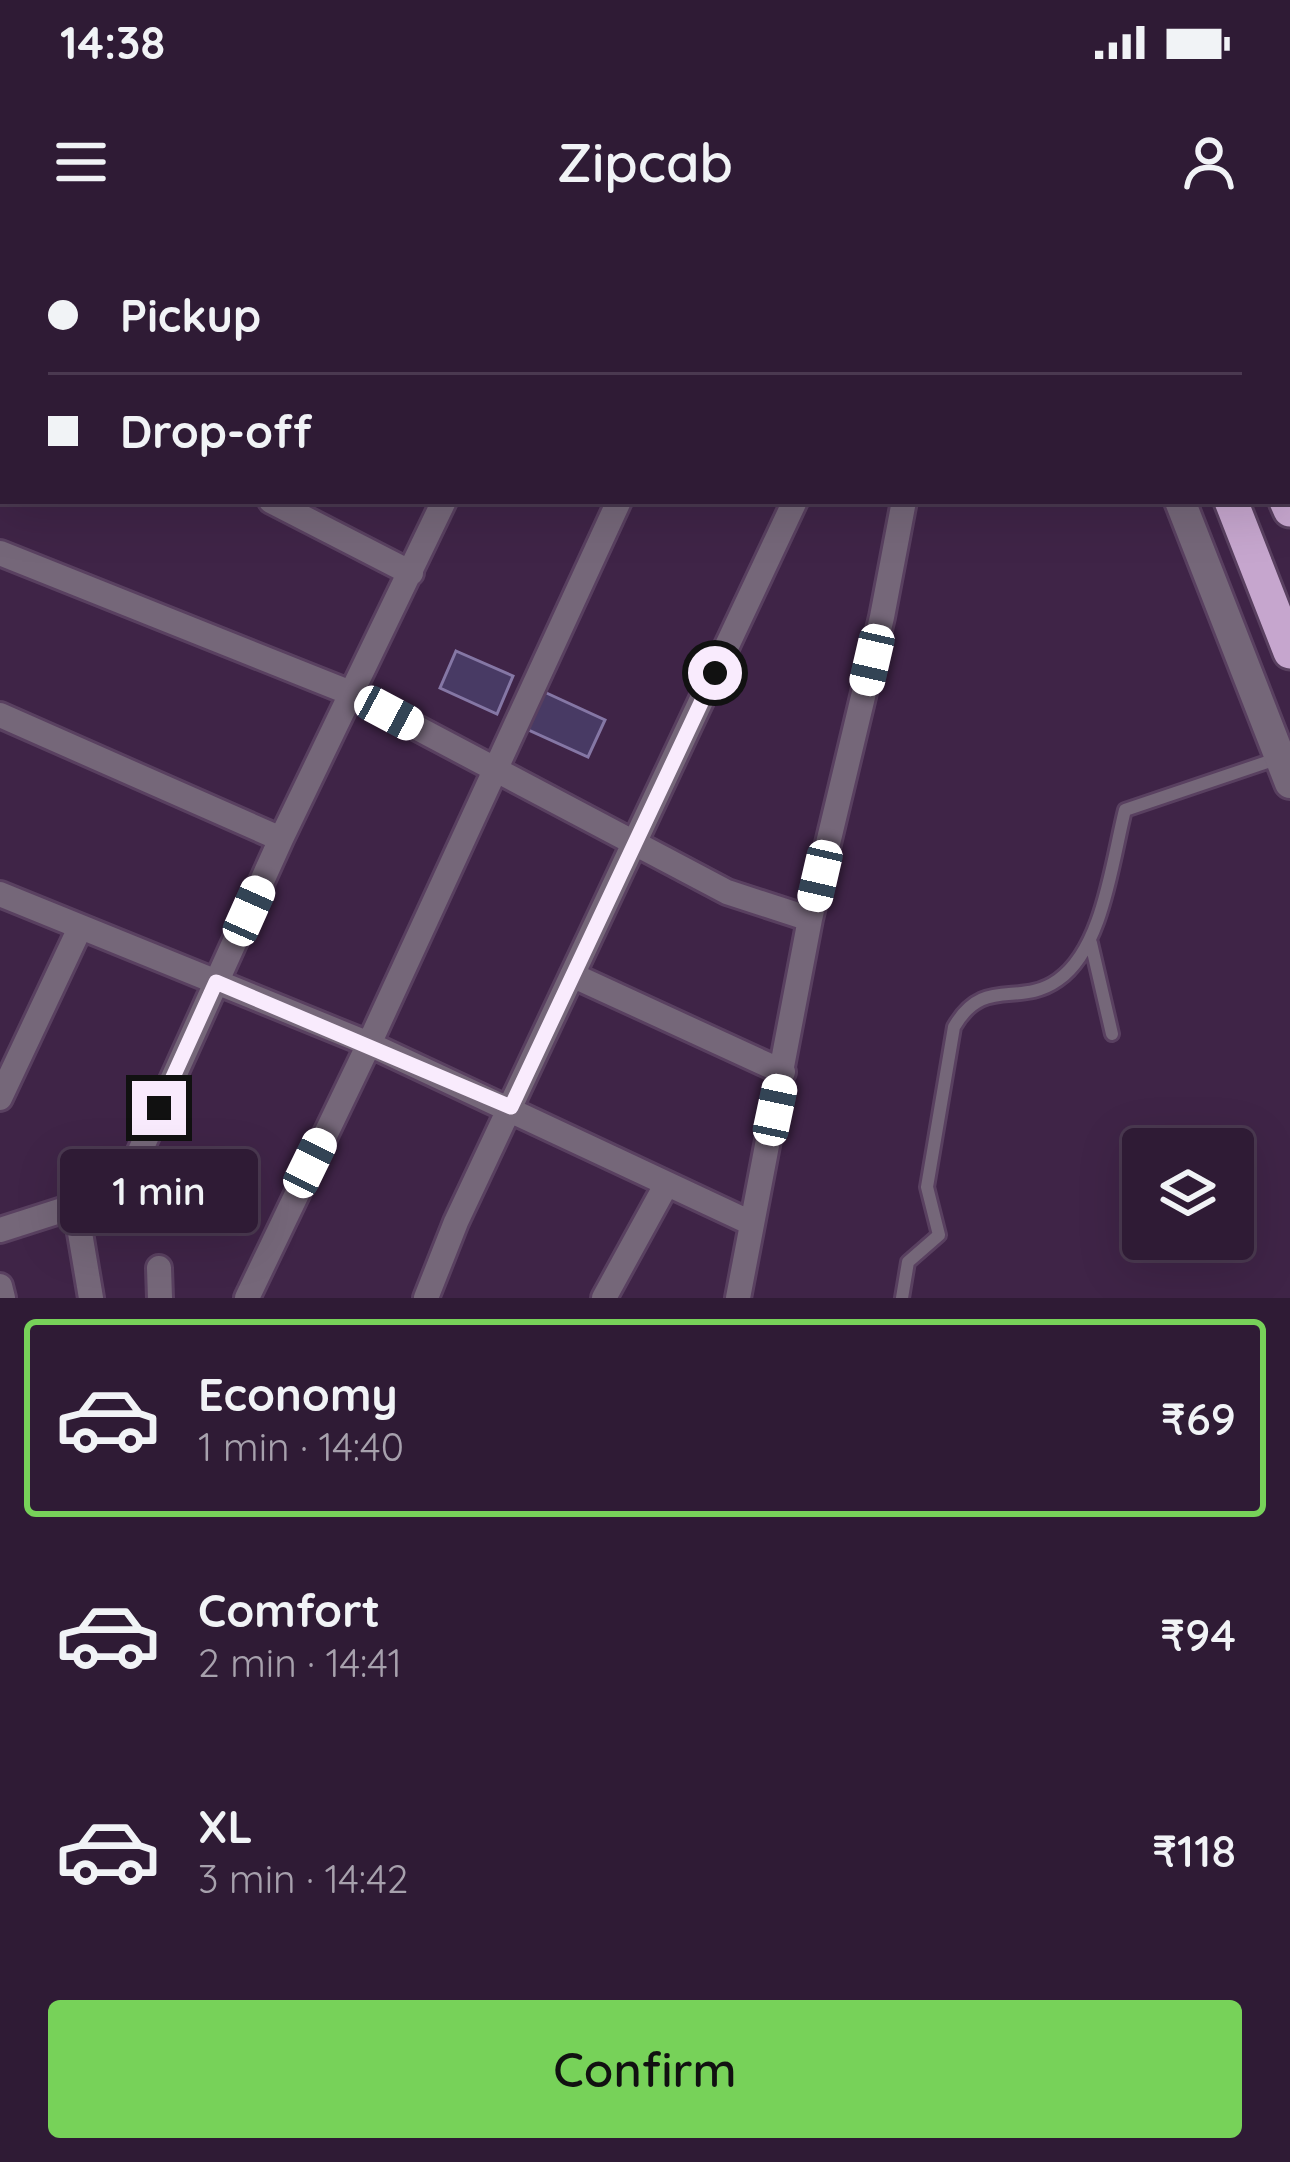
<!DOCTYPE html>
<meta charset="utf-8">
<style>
body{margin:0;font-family:Quicksand,sans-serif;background:#37243d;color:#f1f3f6;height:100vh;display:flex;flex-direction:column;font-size:45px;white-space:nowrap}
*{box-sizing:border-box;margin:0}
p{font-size:39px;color:#a7a1ad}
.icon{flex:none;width:66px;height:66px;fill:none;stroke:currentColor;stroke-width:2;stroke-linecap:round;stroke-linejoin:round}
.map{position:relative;height:1058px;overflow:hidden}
.side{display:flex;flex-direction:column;background:#2f1b35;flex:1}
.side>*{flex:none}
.hud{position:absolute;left:0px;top:0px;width:1290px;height:264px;box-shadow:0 12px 48px #0002,0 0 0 3px #4a3950;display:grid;align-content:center;height:264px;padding:0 48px;background:#2f1b35}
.buttons{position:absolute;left:1122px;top:888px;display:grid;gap:24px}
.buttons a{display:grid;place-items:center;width:132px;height:132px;border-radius:12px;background:#2f1b35;box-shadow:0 12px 48px #0002,0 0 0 3px #4a3950;font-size:60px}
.end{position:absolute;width:54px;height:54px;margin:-27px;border:15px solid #f9ebfd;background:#111;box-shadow:0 0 0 6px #111}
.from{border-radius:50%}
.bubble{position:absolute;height:84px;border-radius:12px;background:#2f1b35;box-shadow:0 12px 48px #0002,0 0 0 3px #4a3950;font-size:39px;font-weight:600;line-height:84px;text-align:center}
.car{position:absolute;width:36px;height:72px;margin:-36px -18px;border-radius:15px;box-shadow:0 0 9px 3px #0007;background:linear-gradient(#fff 24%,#345 0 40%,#fff 0 76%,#345 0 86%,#fff 0)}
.hud b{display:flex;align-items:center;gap:42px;height:114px;font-size:45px}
.hud b+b{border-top:3px solid #4a3950}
.hud i{width:30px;height:30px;background:#f1f3f6}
ul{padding:21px 0 0;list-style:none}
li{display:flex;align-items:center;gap:36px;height:198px;margin:0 24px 18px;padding:0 24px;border:6px solid transparent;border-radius:12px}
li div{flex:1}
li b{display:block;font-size:45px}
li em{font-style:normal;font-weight:600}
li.on{border-color:#77d259}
li>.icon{width:108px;height:108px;stroke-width:1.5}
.action{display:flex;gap:24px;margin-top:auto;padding:24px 48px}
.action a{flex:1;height:138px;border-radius:12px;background:#77d259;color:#111;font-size:48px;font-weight:600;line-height:138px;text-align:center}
.status{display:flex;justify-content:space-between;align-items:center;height:84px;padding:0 60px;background:#2f1b35;direction:ltr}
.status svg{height:33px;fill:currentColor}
header{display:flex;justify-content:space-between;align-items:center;height:156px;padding:0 48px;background:#2f1b35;font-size:54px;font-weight:600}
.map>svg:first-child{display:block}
</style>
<div class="status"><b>14:38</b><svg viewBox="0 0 49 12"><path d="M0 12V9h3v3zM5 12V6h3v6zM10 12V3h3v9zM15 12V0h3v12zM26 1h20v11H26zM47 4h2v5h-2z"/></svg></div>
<header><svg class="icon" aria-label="menu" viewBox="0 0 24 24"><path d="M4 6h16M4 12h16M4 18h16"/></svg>Zipcab<svg class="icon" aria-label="person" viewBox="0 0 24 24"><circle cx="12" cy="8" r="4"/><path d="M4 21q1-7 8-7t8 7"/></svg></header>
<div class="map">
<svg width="1290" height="1058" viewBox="0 0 1290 1058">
<rect width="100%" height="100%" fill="#3f2447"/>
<path fill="#483a64" stroke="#8577a5" stroke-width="3" d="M456,411L513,436L497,474L440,448Z
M540,450L605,480L588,517L522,487Z"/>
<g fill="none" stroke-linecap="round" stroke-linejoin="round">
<defs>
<path id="service" d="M1091,703L1112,794
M902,1058L908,1022L939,995L927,947L954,787C984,735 1019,768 1058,740C1103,709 1112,621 1125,570L1279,518"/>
<path id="minor" d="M108,0L114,3
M498,0L504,3
M952,0V3
M729,3L746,0
M927,3L929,0
M0,121L3,123
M271,261L411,333
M0,313L353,454L727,652L810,679
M0,475L281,599
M0,654L369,804L751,983
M572,735L783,832
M0,858L79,690
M76,969L91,1058
M0,990L122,951L281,599L444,261
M159,1028L160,1058
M0,1046L3,1058
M247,1058L369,804L619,261
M426,1058L456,982L795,261
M604,1058L666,945
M738,1058L810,679L882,377L904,261"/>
<path id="tertiary" d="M1078,0L1079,3
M1244,0L1246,3
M1287,107L1290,114
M1180,261L1290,543"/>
<path id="trunk" d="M1128,0L1129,3
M1185,0L1186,3
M1231,261L1290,412
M1286,261L1290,270"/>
</defs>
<use href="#service" stroke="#594060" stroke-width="18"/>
<use href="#minor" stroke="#594060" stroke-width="30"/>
<use href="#tertiary" stroke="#594060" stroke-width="36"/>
<use href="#trunk" stroke="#594060" stroke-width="39"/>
<use href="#service" stroke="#756779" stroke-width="12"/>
<use href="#minor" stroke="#756779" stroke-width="24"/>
<use href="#tertiary" stroke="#756779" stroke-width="30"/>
<use href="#trunk" stroke="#c6a6ce" stroke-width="33"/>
</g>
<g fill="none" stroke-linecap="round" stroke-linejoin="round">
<path stroke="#f9ebfd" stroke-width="15" d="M159,868L216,742L511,867L715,433"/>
</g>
</svg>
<div class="buttons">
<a><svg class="icon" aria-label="layers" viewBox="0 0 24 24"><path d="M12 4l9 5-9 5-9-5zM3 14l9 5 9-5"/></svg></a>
</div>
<i class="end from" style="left:715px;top:433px"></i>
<i class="end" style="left:159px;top:868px"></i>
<div class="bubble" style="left:60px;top:909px;width:198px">1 min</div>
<i class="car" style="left:872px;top:420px;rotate:193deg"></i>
<i class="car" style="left:389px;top:473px;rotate:118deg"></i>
<i class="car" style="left:820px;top:636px;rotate:193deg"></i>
<i class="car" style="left:249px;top:671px;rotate:24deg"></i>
<i class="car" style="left:775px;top:870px;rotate:12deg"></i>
<i class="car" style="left:310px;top:923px;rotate:26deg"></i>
<div class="hud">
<b><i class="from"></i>Pickup</b>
<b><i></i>Drop-off</b>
</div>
</div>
<section class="side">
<ul>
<li class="on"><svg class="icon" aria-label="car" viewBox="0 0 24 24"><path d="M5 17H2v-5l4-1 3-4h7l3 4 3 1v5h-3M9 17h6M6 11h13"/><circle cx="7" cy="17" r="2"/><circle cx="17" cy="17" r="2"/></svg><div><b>Economy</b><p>1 min · 14:40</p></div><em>₹69</em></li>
<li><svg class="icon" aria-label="car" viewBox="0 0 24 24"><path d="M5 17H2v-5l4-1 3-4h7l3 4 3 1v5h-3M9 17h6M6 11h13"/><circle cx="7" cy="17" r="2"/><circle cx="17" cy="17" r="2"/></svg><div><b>Comfort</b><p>2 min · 14:41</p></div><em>₹94</em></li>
<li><svg class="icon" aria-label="car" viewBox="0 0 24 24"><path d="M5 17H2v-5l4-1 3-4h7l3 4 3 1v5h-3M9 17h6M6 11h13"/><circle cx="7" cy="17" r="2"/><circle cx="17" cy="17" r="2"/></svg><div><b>XL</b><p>3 min · 14:42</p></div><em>₹118</em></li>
</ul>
<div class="action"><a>Confirm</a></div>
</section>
